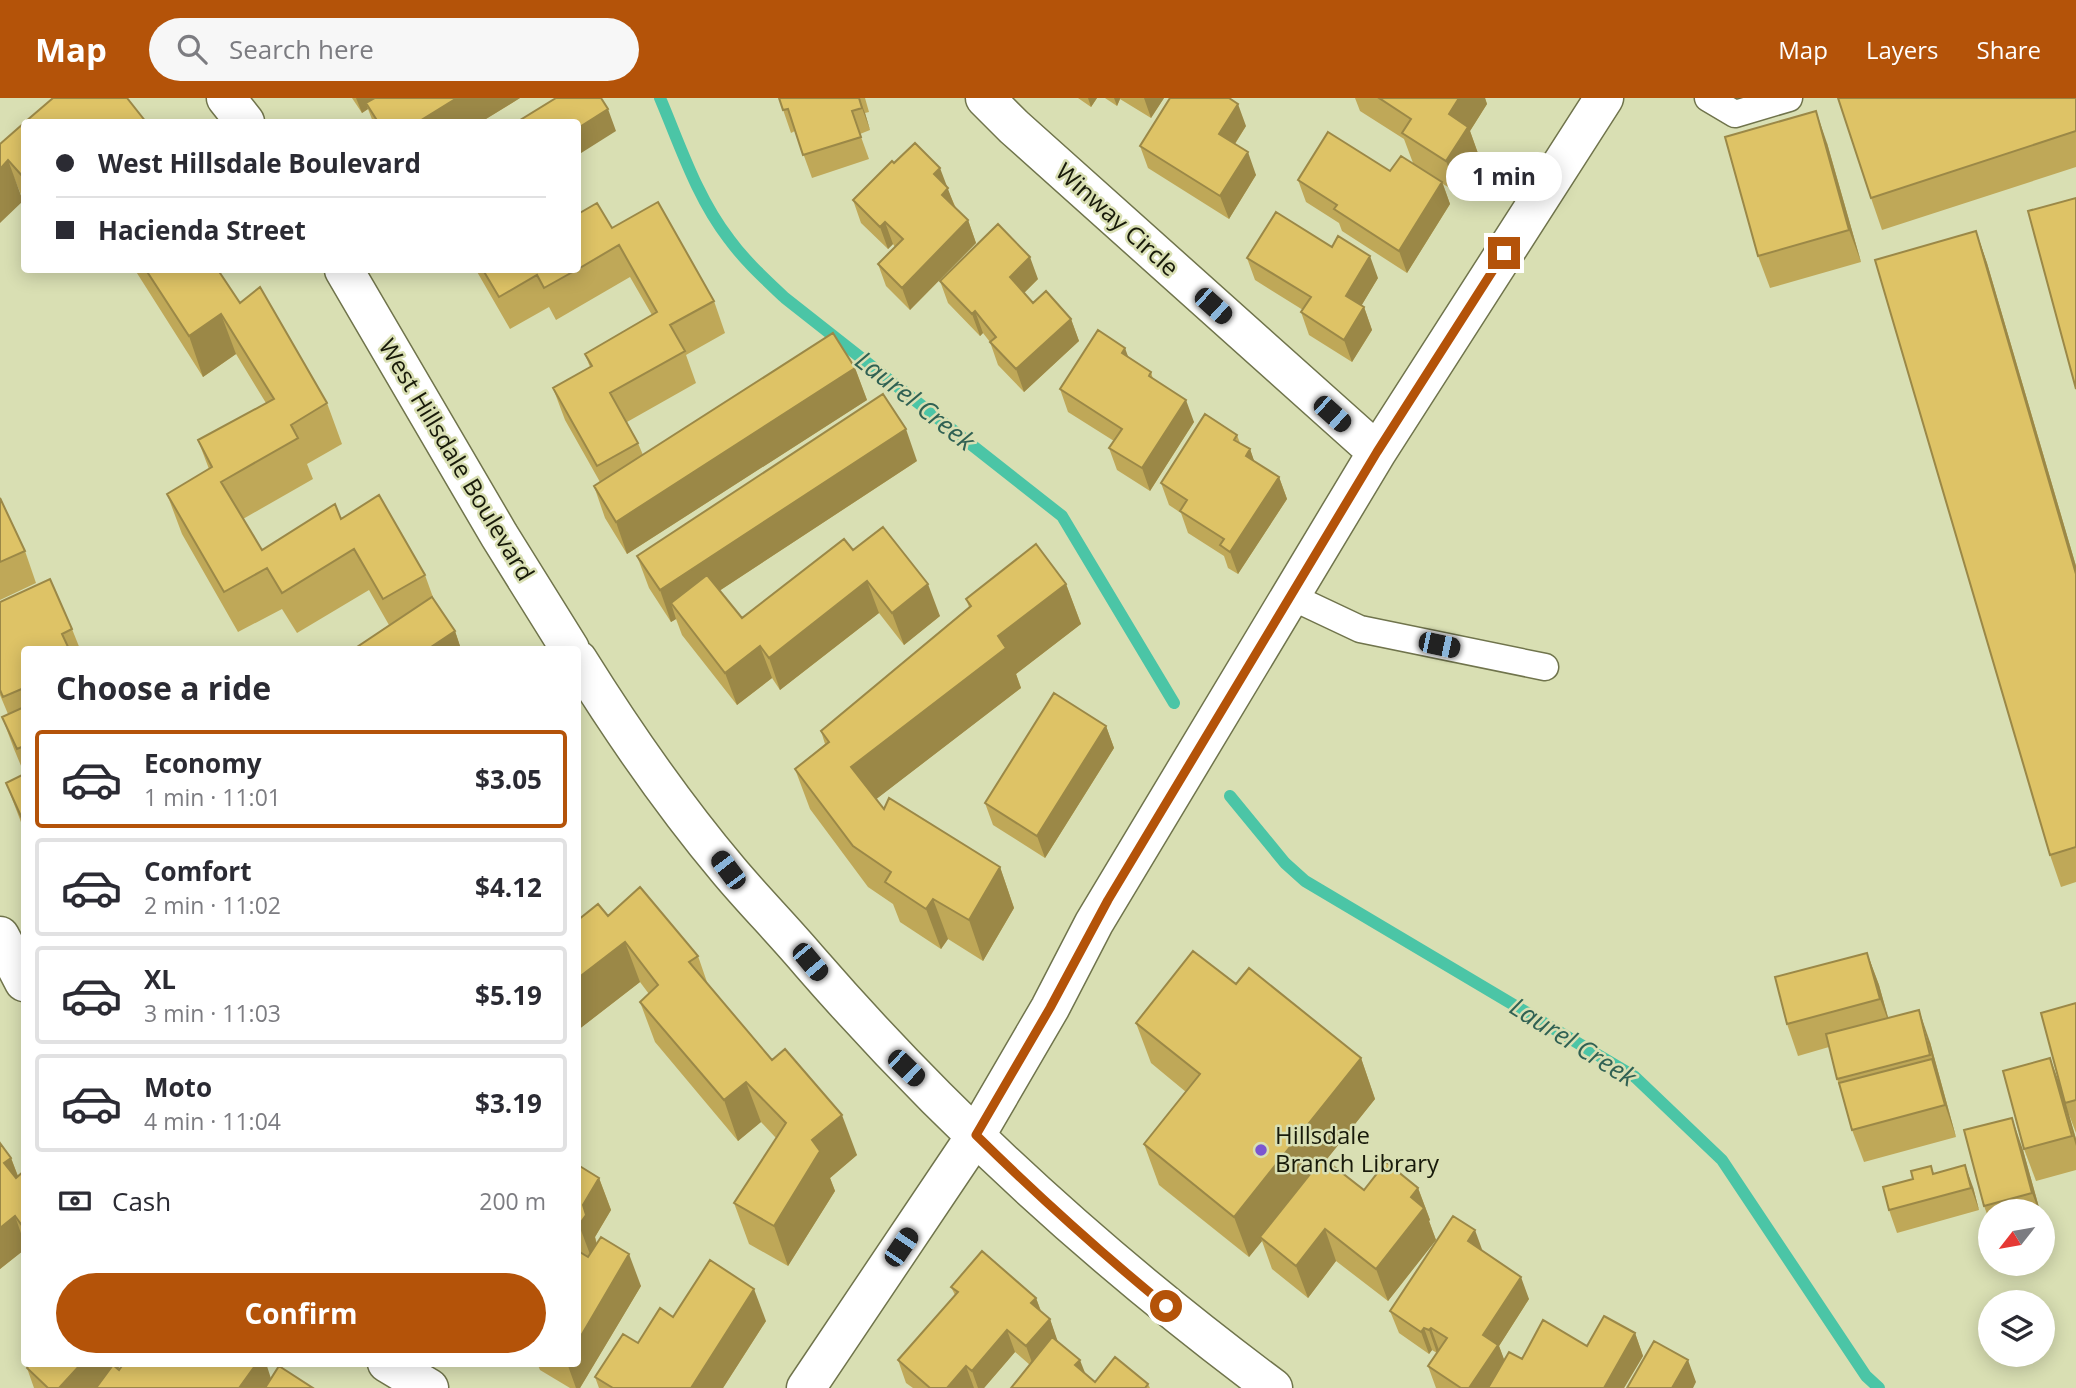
<!DOCTYPE html>
<meta charset="utf-8">
<style>
body{margin:0;font-family:"Open Sans",sans-serif;background:#f7f7f7;color:#2b2b33;height:100vh;display:flex;flex-direction:column;font-size:26px;white-space:nowrap}
*{box-sizing:border-box;margin:0}
p{font-size:23px;color:#7c7c81}
.icon{flex:none;width:38px;height:38px;fill:none;stroke:currentColor;stroke-width:2;stroke-linecap:round;stroke-linejoin:round}
.map{position:relative;flex:1;overflow:hidden}
.side{position:absolute;left:21px;top:548px;width:560px;height:721px;display:flex;flex-direction:column;background:#fff;border-radius:7px;box-shadow:0 4px 18px #0003}
.side>*{flex:none}
.banner{position:absolute;left:21px;top:21px;width:560px;height:154px;border-radius:7px;box-shadow:0 4px 18px #0003;display:grid;align-content:center;height:154px;padding:0 35px;background:#fff}
.needle{width:46px;rotate:239deg}
.controls{position:absolute;left:1978px;top:1101px;display:grid;gap:14px}
.controls a{display:grid;place-items:center;width:77px;height:77px;border-radius:50%;background:#fff;box-shadow:0 4px 18px #0003;font-size:35px}
.end{position:absolute;width:32px;height:32px;margin:-16px;border:9px solid #b45309;background:#fff;box-shadow:0 0 0 4px #fff}
.from{border-radius:50%}
.bubble{position:absolute;height:49px;border-radius:24px;background:#fff;box-shadow:0 4px 18px #0003;font-size:23px;font-weight:700;line-height:49px;text-align:center}
.car{position:absolute;width:21px;height:42px;margin:-21px -10px;border-radius:9px;box-shadow:0 0 5px 2px #0007;background:linear-gradient(#222 24%,#8ab4d8 0 40%,#222 0 76%,#8ab4d8 0 86%,#222 0)}
.banner b{display:flex;align-items:center;gap:24px;height:66px;font-size:26px}
.banner b+b{border-top:2px solid #e1e1e2}
.banner i{width:18px;height:18px;background:#2b2b33}
ul{padding:0;list-style:none}
li{display:flex;align-items:center;gap:21px;height:98px;margin:0 14px 10px;padding:0 21px;border:4px solid #e1e1e2;border-radius:7px}
li div{flex:1}
li b{display:block;font-size:26px}
li em{font-style:normal;font-weight:700}
li.current{border-color:#b45309}
li>.icon{width:63px;height:63px;stroke-width:1.5}
h2{padding:0 35px;font-size:32px;line-height:84px}
.pay{display:flex;align-items:center;gap:18px;height:77px;padding:0 35px;font-size:26px}
.pay p{margin-inline-start:auto}
.primary-button{display:flex;gap:14px;margin-top:auto;padding:14px 35px}
.primary-button a{flex:1;height:80px;border-radius:42px;background:#b45309;color:#fff;font-size:28px;font-weight:700;line-height:80px;text-align:center}
header{display:flex;align-items:center;gap:42px;box-sizing:border-box;height:98px;padding:0 35px;background:#b45309;color:#fff}
header strong{font-size:33px}
nav{display:flex;gap:38px;margin-inline-start:auto;font-size:24px}
.search{width:490px;height:63px;background:#f7f7f7;display:flex;align-items:center;gap:18px;box-sizing:border-box;padding:0 24px;border-radius:38px;color:#7c7c81;font-size:26px}
.map>svg:first-child{display:block}
</style>
<header>
<strong>Map</strong>
<div class="search"><svg class="icon" aria-label="search" viewBox="0 0 24 24"><circle cx="10" cy="10" r="6"/><path d="M15 15l6 6"/></svg>Search here</div>
<nav><a>Map</a><a>Layers</a><a>Share</a></nav>
</header>
<div class="map">
<svg width="2076" height="1290" viewBox="0 0 2076 1290">
<rect width="100%" height="100%" fill="#d9dfb3"/>
<g fill="none" stroke-linecap="round" stroke-linejoin="round">
<path stroke="#4bc5a6" stroke-width="12" d="M660,0C680,47 697,100 729,141C745,163 765,181 785,200L1062,418L1174,605
M1230,698L1285,765L1305,783L1635,979L1722,1062L1866,1278L1879,1290"/>
<defs>
<path id="lane" d="M1708,0L1735,16L1789,0
M1290,498L1360,531L1545,569"/>
<path id="street" d="M985,0L1014,29L1377,354
M0,838L24,884
M387,1265L429,1290
M806,1290L976,1037L1050,910L1094,825L1377,354L1604,0"/>
<path id="secondary" d="M226,0L245,24
M344,172L499,437L570,551
M578,562C623,634 675,709 729,773C755,804 784,833 810,864C948,1023 1104,1164 1273,1290"/>
</defs>
<use href="#lane" stroke="#70744c" stroke-width="29"/>
<use href="#street" stroke="#70744c" stroke-width="41"/>
<use href="#secondary" stroke="#70744c" stroke-width="41"/>
<use href="#lane" stroke="#fff" stroke-width="26"/>
<use href="#street" stroke="#fff" stroke-width="38"/>
<use href="#secondary" stroke="#fff" stroke-width="38"/>
</g>
<path fill="#bfa858" d="M352,0H520L481,24H373L368,11L362,15Z
M779,0H865L869,14L865,15L870,32L860,36L869,61L812,80L795,33L791,35Z
M1078,0H1097L1091,9Z
M1105,0H1164L1151,20L1120,1L1117,8Z
M1355,0H1485L1487,6L1470,33L1480,61L1458,95L1443,86L1450,106L1407,175L1342,133L1339,125L1306,104L1298,82L1390,73L1413,65L1404,41L1360,13Z
M2076,0V69L1882,132L1871,100Z
M24,25V104L0,46Z
M1246,28L1235,46L1256,77L1229,121L1148,70L1140,48Z
M1827,45L1861,164L1770,190L1758,158Z
M894,65L946,88L956,110L968,122L976,145L910,212L886,188L878,166L895,149L893,146L888,151L861,125L853,102Z
M578,116L612,130L714,203L725,235L686,257L696,285L627,324L638,345L643,357L855,270L867,302L627,456L605,420L594,388L600,384L565,322L553,290L590,269L585,256L652,217L630,179L556,222L549,209L510,231L476,172H578Z
M1976,133L1987,165L2076,468V784L2061,789L2050,757Z
M1247,160L1378,180L1361,208L1364,209L1372,232L1352,264L1309,237L1301,214L1303,212L1255,182Z
M135,172H218L240,205L327,305L342,346L307,366L313,381L243,421L262,452L341,421L425,477L434,502L455,533L461,551H354L389,527L369,492L297,535L282,511L238,534L182,436L167,396L209,371L198,342L266,305L236,256L203,279Z
M1038,181L1024,195L1033,205L1071,221L1079,243L1024,294L998,267L990,244L983,235L980,238L948,205L940,183Z
M1129,260L1151,274L1153,281L1194,324L1150,393L1117,372L1109,350L1114,343L1068,314L1060,291Z
M1237,337L1240,345L1250,351L1254,363L1279,379L1287,401L1238,476L1228,470L1224,458L1188,435L1181,415L1169,407L1161,385Z
M917,363L719,493L742,520L853,452L940,518L904,547L879,515L780,592L772,580L737,607L682,537L676,521L671,524L649,490L637,458Z
M0,400L25,453L36,485L0,502Z
M1066,486L1081,526L1016,576L1021,590L876,701L884,711L1000,769L1014,810L983,863L948,841L941,851L900,824L893,806L868,789L810,711L795,671L825,646L821,633L969,509L966,501Z
M0,504L72,531L80,551H24V675L14,651L2,619L8,616L0,597Z
M1106,628L1114,650L1045,760L993,727L985,705Z
M24,676V732L6,685Z
M608,818L698,858L708,887L772,962L857,1057L830,1080L835,1093L788,1168L749,1146L734,1105L776,1040L761,1024L738,1043L655,944L640,904L649,896L640,884L578,932V822Z
M1867,855L1879,887L1888,920L1930,944L1956,1039L1864,1064L1852,1032L1842,996L1837,981L1829,949L1798,958L1787,926Z
M1236,886L1361,960L1375,1001L1326,1062L1364,1092L1418,1090L1430,1122L1429,1123L1436,1142L1388,1203L1336,1163L1308,1200L1272,1171L1262,1143L1249,1159L1159,1087L1144,1046L1186,994L1151,965L1136,925Z
M2076,905V1035L2068,1014L2076,1041V1072L2036,1083L2024,1051L2059,983Z
M0,1045L11,1060L18,1078L24,1073V1152L0,1171Z
M2023,1052L2040,1113H1990V1124L1984,1108Z
M578,1067L599,1080L611,1112L595,1139L597,1146L641,1188L580,1290H570L540,1272L537,1265H578Z
M1934,1076L1973,1089L1979,1112L1897,1135L1889,1112Z
M1482,1153L1529,1201L1499,1248L1504,1262L1522,1261L1587,1248L1635,1235L1643,1258L1624,1290H1436L1428,1268L1437,1255L1432,1252L1429,1256L1399,1235L1390,1213Z
M951,1189L1036,1200L1041,1213L1050,1221L1057,1243L1085,1276L1095,1284L1148,1286L1150,1290H1011L1030,1267L1015,1254L984,1290H913L906,1285L898,1262L955,1197Z
M673,1219L766,1223L723,1290H599L595,1279Z
M31,1265H123L118,1271L119,1272L271,1281L313,1290H34L27,1270Z"/>
<path fill="#9b8847" d="M356,0H385L366,5L368,11L362,15Z
M457,0H520L481,24H418Z
M859,0L865,15L870,32L862,10Z
M1088,0H1097L1091,9Z
M1114,0H1120V1L1117,8Z
M1144,0H1164L1151,20Z
M1459,0H1485L1487,6L1470,33L1480,61L1458,95L1446,63L1449,16Z
M1238,6L1246,28L1227,58L1219,36Z
M608,11L616,33L578,57V30Z
M1816,13L1827,45L1861,164L1849,132Z
M1248,54L1256,77L1229,121L1220,98Z
M8,62L23,103L0,125V71Z
M940,70L956,112L950,119L934,76Z
M1442,84L1450,106L1407,175L1399,153Z
M968,122L976,145L910,212L902,190Z
M885,124L893,146L888,151L880,129Z
M1976,133L1987,165L2076,468V476Z
M1370,158L1378,180L1354,220L1346,198Z
M1030,159L1038,181L1018,201L1010,179Z
M1364,209L1372,232L1352,264L1344,242Z
M975,213L983,235L980,238L972,216Z
M221,216L236,256L203,279L189,238Z
M1071,221L1079,243L1024,294L1016,271Z
M1125,250L1133,272L1122,255Z
M855,270L867,302L627,456L616,424Z
M1186,302L1194,324L1150,393L1142,370Z
M906,331L917,363L681,518L671,505L676,521L671,524L660,492Z
M1250,351L1258,374L1246,358Z
M1279,379L1287,401L1238,476L1230,454Z
M867,483L879,515L780,592L769,560Z
M928,486L940,518L904,547L892,515Z
M1066,486L1081,526L1016,576L1021,590L866,709L851,669L998,538Z
M455,533L461,551H428Z
M760,548L772,580L737,607L725,575Z
M1106,628L1114,650L1045,760L1037,738Z
M1000,769L1014,810L983,863L969,822Z
M933,801L948,841L941,851L926,811Z
M625,844L640,884L578,932V880Z
M1867,855L1879,887L1892,933L1880,901Z
M1919,912L1930,944L1956,1039L1945,1007Z
M1361,960L1375,1001L1263,1141L1260,1139L1262,1143L1249,1159L1234,1119Z
M2050,960L2062,992L2076,1041V1048Z
M746,984L761,1024L738,1043L724,1002Z
M842,1017L857,1057L830,1080L835,1093L788,1168L774,1128L812,1042Z
M2012,1020L2023,1052L2040,1113H2039L2032,1095Z
M11,1060L23,1092L4,1065Z
M1965,1067L1973,1089L1979,1112L1971,1090Z
M599,1080L611,1112L595,1139L597,1149L591,1159L579,1127L583,1107Z
M1418,1090L1430,1122L1429,1123L1436,1142L1388,1203L1376,1171L1411,1099Z
M15,1118L24,1144V1152L0,1171V1130Z
M1325,1131L1336,1163L1308,1200L1296,1168Z
M1475,1132L1483,1154L1468,1143Z
M629,1156L641,1188L580,1290H576L567,1265H578V1243Z
M1521,1179L1529,1201L1499,1248L1507,1269L1492,1290H1469L1483,1237Z
M754,1191L766,1223L723,1290H691Z
M1036,1200L1044,1222L1031,1205Z
M1050,1221L1058,1244L1034,1270L1026,1248Z
M1424,1230L1432,1252L1429,1256L1421,1234Z
M1431,1230L1439,1252L1437,1255L1429,1232Z
M1007,1232L1015,1254L984,1290H978L972,1273Z
M1635,1235L1643,1258L1624,1290H1604Z
M1080,1262L1091,1290L1075,1267Z
M1688,1262L1696,1284L1693,1290H1672Z
M82,1265H123L100,1290H59Z
M257,1265H266L274,1290H239Z
M966,1268L974,1290H947Z"/>
<path fill="#dec366" stroke="#9b8847" stroke-width="2" d="M53,0H127L146,24H25Z
M375,0H457L418,24H378L366,5Z
M556,0H601L608,11L578,30V24H517Z
M779,0H859L862,10L852,13L861,39L803,57L788,11L783,12Z
M1170,0H1229L1238,6L1219,36L1248,54L1220,98L1140,48Z
M1379,0H1459L1449,16L1468,29L1446,63L1402,35L1411,21Z
M1838,0H2076V33L1871,100Z
M1816,13L1849,132L1758,158L1725,39Z
M24,25V80L8,62L0,71V46Z
M1328,34L1390,73L1401,58L1442,84L1399,153L1334,111L1337,107L1298,82Z
M915,45L940,70L934,76L948,90L942,97L968,122L902,190L878,166L903,141L885,124L880,129L853,102L892,63L894,65Z
M2076,100V291L2028,113Z
M658,104L714,203L670,227L685,253L610,295L638,345L597,368L553,290L592,268L585,256L657,214L619,147L578,171V116L597,105L612,130Z
M1276,114L1332,149L1338,138L1370,158L1346,198L1364,209L1344,242L1301,214L1311,199L1247,160Z
M998,126L1030,159L1010,179L1033,205L1046,193L1071,221L1016,271L990,244L996,239L975,213L972,216L940,183Z
M1976,133L2076,476V749L2050,757L1875,162Z
M146,172H218L240,205L260,189L327,305L291,327L298,340L221,384L262,452L335,406L341,421L379,397L425,477L383,501L354,451L282,495L267,470L224,494L167,396L212,369L198,342L274,301L221,216L189,238Z
M483,172H576L544,190L537,177L499,199Z
M1098,232L1125,250L1122,255L1151,274L1149,278L1186,302L1142,370L1109,350L1122,331L1060,291Z
M833,235L855,270L616,424L594,388Z
M883,296L906,331L660,492L637,458Z
M1205,316L1237,337L1234,342L1250,351L1246,358L1279,379L1230,454L1220,447L1224,441L1180,413L1187,402L1161,385Z
M0,400L25,453L0,464Z
M883,429L928,486L892,515L867,483L769,560L760,548L725,575L671,505L707,477L742,520L844,441L853,452Z
M1036,446L1066,486L998,538L1006,550L851,669L884,711L889,700L1000,769L969,822L933,801L926,811L885,784L891,774L853,748L795,671L829,644L821,633L971,508L966,501Z
M50,481L72,531L62,536L69,551H24V590L3,599L0,592V504Z
M432,499L455,533L428,551H354Z
M1054,595L1106,628L1037,738L985,705Z
M24,609V648L17,651L2,619Z
M24,676V725L6,685Z
M640,789L698,858L689,864L772,962L785,951L842,1017L812,1042L820,1053L774,1128L734,1105L786,1025L746,984L724,1002L640,904L658,887L625,844L578,880V822L598,806L608,818Z
M1193,853L1236,886L1249,870L1361,960L1234,1119L1144,1046L1200,976L1136,925Z
M1867,855L1880,901L1787,926L1775,879Z
M2076,905V1002L2065,1005L2041,915Z
M1919,912L1930,957L1837,981L1826,936Z
M2050,960L2072,1038L2024,1051L2003,973Z
M1932,961L1945,1007L1852,1032L1839,985Z
M2012,1020L2032,1095L1984,1108L1964,1032Z
M0,1045L11,1060L4,1065L16,1080L24,1073V1128L23,1129L15,1118L0,1130Z
M1323,1060L1364,1092L1386,1064L1418,1090L1411,1099L1424,1110L1376,1171L1325,1131L1296,1168L1260,1139Z
M578,1067L599,1080L583,1107L586,1117L579,1127L578,1128Z
M1965,1067L1971,1090L1889,1112L1883,1089L1913,1081L1911,1073L1931,1068L1933,1076Z
M1453,1118L1475,1132L1468,1143L1521,1179L1483,1237L1498,1247L1469,1290H1461L1428,1268L1447,1240L1431,1230L1429,1232L1424,1230L1421,1234L1390,1213Z
M601,1139L629,1156L578,1243V1153L588,1159Z
M982,1153L1036,1200L1031,1205L1050,1221L1026,1248L1007,1232L972,1273L966,1268L947,1290H930L898,1262L958,1194L951,1189Z
M710,1162L754,1191L691,1290H613L595,1279L623,1236L638,1245L660,1210L673,1219Z
M1604,1218L1635,1235L1604,1290H1488L1509,1254L1522,1261L1543,1222L1587,1248Z
M1052,1239L1080,1262L1075,1267L1095,1284L1115,1259L1148,1286L1145,1290H1011Z
M1654,1243L1688,1262L1672,1290H1627Z
M31,1265H82L59,1290H48L27,1270Z
M124,1265H257L239,1290H96L113,1267L119,1272Z
M279,1268L313,1290H265Z"/>
<g fill="none" stroke-linecap="round" stroke-linejoin="round">
<path stroke="#b45309" stroke-width="9" d="M1166,1208C1100,1154 1037,1097 976,1037L1050,910L1108,802L1377,354L1504,155"/>
</g>
<circle fill="#7b56d0" stroke="#d9dfb3" stroke-width="2.5" cx="1261" cy="1052" r="7"/>
<g text-anchor="middle" stroke-width="5" stroke-linejoin="round" paint-order="stroke">
<g font-size="24" fill="#181a0a" stroke="#d9dfb3">
<text transform="translate(1117 122) rotate(42)" y="8">Winway Circle</text>
<text transform="translate(456 362) rotate(59)" y="8">West Hillsdale Boulevard</text>
</g>
<g font-size="24" fill="#181a0a" stroke="#d9dfb3" text-anchor="start">
<text x="1275" y="1046">Hillsdale<tspan x="1275" dy="28">Branch Library</tspan></text>
</g>
<g font-size="26" font-style="italic" fill="#306153" stroke="#d9dfb3">
<text transform="translate(915 303) rotate(38)" y="9">Laurel Creek</text>
<text transform="translate(1573 944) rotate(32)" y="9">Laurel Creek</text>
</g>
</g>
</svg>
<div class="controls">
<a><svg class="needle" viewBox="-14 -14 28 28"><path d="M0-13l5 13h-10z" fill="#e53935"/><path d="M0 13l5-13h-10z" fill="#7c7c81"/></svg></a>
<a><svg class="icon" aria-label="layers" viewBox="0 0 24 24"><path d="M12 4l9 5-9 5-9-5zM3 14l9 5 9-5"/></svg></a>
</div>
<i class="end from" style="left:1166px;top:1208px"></i>
<i class="end" style="left:1504px;top:155px"></i>
<div class="bubble" style="left:1446px;top:54px;width:116px">1 min</div>
<i class="car" style="left:1213px;top:208px;rotate:132deg"></i>
<i class="car" style="left:1332px;top:316px;rotate:132deg"></i>
<i class="car" style="left:1439px;top:547px;rotate:102deg"></i>
<i class="car" style="left:728px;top:772px;rotate:323deg"></i>
<i class="car" style="left:810px;top:864px;rotate:140deg"></i>
<i class="car" style="left:906px;top:970px;rotate:134deg"></i>
<i class="car" style="left:901px;top:1149px;rotate:34deg"></i>
<div class="banner">
<b><i class="from"></i>West Hillsdale Boulevard</b>
<b><i></i>Hacienda Street</b>
</div>
<section class="side">
<h2>Choose a ride</h2>
<ul>
<li class="current"><svg class="icon" aria-label="car" viewBox="0 0 24 24"><path d="M5 17H2v-5l4-1 3-4h7l3 4 3 1v5h-3M9 17h6M6 11h13"/><circle cx="7" cy="17" r="2"/><circle cx="17" cy="17" r="2"/></svg><div><b>Economy</b><p>1 min · 11:01</p></div><em>$3.05</em></li>
<li><svg class="icon" aria-label="car" viewBox="0 0 24 24"><path d="M5 17H2v-5l4-1 3-4h7l3 4 3 1v5h-3M9 17h6M6 11h13"/><circle cx="7" cy="17" r="2"/><circle cx="17" cy="17" r="2"/></svg><div><b>Comfort</b><p>2 min · 11:02</p></div><em>$4.12</em></li>
<li><svg class="icon" aria-label="car" viewBox="0 0 24 24"><path d="M5 17H2v-5l4-1 3-4h7l3 4 3 1v5h-3M9 17h6M6 11h13"/><circle cx="7" cy="17" r="2"/><circle cx="17" cy="17" r="2"/></svg><div><b>XL</b><p>3 min · 11:03</p></div><em>$5.19</em></li>
<li><svg class="icon" aria-label="car" viewBox="0 0 24 24"><path d="M5 17H2v-5l4-1 3-4h7l3 4 3 1v5h-3M9 17h6M6 11h13"/><circle cx="7" cy="17" r="2"/><circle cx="17" cy="17" r="2"/></svg><div><b>Moto</b><p>4 min · 11:04</p></div><em>$3.19</em></li>
</ul>
<div class="pay"><svg class="icon" aria-label="cash" viewBox="0 0 24 24"><path d="M3 7h18v10H3z"/><circle cx="12" cy="12" r="2"/></svg>Cash<p>200 m</p></div>
<div class="primary-button"><a>Confirm</a></div>
</section>
</div>
